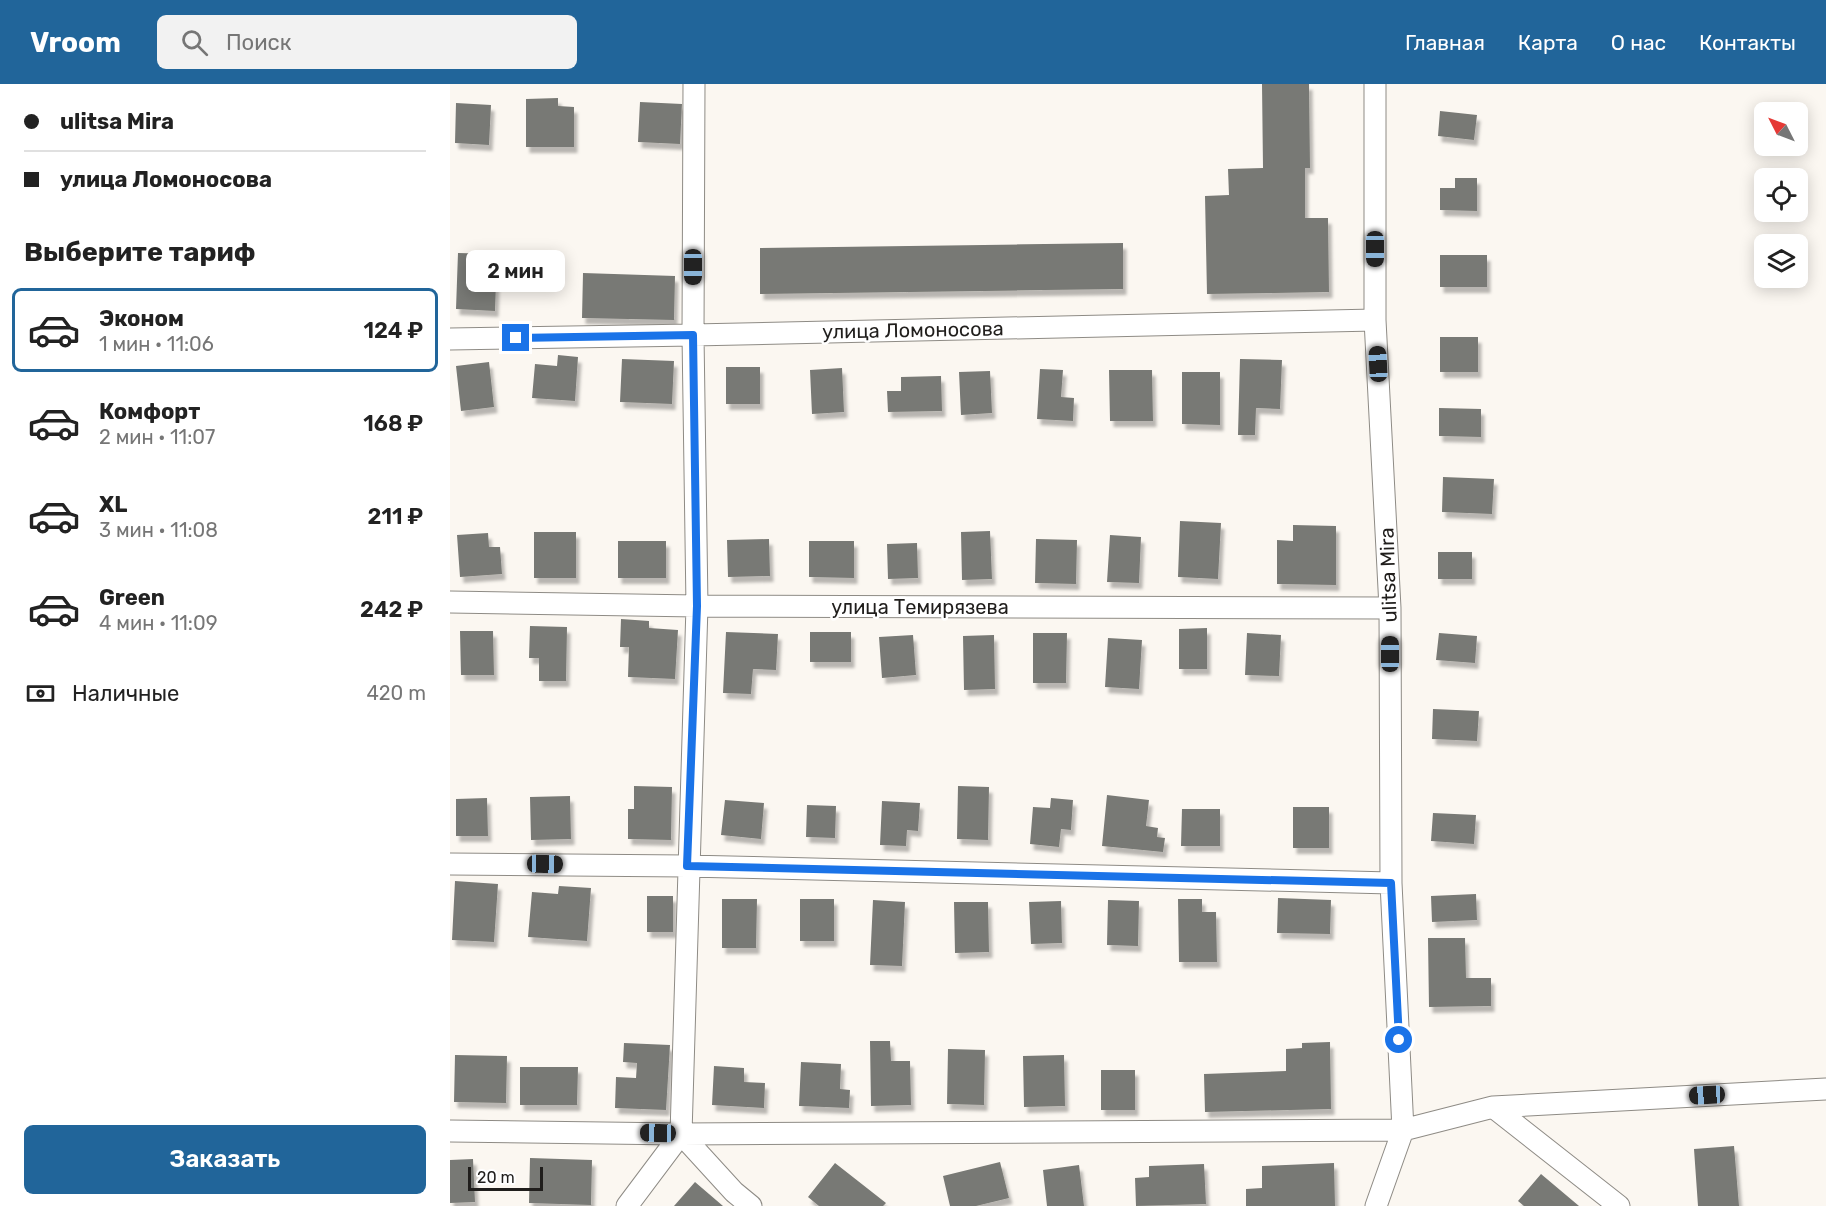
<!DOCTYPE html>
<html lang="ru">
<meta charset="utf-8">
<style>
body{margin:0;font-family:Rubik,sans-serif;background:#f2f2f2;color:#222;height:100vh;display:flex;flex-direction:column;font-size:22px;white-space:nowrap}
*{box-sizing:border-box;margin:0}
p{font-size:20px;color:#767676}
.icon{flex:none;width:33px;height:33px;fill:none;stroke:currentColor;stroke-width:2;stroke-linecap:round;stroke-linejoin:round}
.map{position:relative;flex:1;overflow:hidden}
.side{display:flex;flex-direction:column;background:#fff;width:450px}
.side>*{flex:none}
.guide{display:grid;align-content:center;height:132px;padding:0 24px;background:#fff}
.needle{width:39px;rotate:312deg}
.controls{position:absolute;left:1304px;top:18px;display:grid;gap:12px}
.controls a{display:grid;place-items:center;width:54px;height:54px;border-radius:9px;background:#fff;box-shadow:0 3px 15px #0003;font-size:30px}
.scale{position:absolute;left:18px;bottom:15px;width:75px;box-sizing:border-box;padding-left:6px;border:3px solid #201e1c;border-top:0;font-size:16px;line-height:21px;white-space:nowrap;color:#201e1c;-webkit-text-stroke:4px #fff;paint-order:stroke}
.end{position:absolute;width:27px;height:27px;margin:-14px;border:8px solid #1a73e8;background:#fff;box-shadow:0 0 0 3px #fff}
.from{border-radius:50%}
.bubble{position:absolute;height:42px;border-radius:9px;background:#fff;box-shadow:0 3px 15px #0003;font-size:20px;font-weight:600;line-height:42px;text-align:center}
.car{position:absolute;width:18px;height:36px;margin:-18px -9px;border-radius:8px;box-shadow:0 0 4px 2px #0007;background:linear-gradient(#222 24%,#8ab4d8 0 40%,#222 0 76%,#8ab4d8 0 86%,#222 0)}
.guide b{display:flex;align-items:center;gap:21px;height:57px;font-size:22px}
.guide b+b{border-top:2px solid #e0e0e0}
.guide i{width:15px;height:15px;background:#222}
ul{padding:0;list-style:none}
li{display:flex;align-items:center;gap:18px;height:84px;margin:0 12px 9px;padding:0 12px;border:3px solid transparent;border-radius:9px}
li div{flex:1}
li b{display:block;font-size:22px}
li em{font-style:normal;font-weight:600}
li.on{border-color:#21659a}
li>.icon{width:54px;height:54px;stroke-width:1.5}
h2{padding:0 24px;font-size:27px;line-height:72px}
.pay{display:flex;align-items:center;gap:15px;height:66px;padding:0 24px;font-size:22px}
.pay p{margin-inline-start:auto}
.button{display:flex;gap:12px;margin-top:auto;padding:12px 24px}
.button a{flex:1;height:69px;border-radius:9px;background:#21659a;color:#fff;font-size:24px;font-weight:600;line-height:69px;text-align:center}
header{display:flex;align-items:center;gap:36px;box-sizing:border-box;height:84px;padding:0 30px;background:#21659a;color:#fff}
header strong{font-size:28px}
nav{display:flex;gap:33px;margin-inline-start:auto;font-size:21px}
.search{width:420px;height:54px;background:#f2f2f2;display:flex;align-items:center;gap:15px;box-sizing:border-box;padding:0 21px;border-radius:9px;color:#767676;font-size:22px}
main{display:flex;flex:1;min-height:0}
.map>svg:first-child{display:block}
</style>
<header>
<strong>Vroom</strong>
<div class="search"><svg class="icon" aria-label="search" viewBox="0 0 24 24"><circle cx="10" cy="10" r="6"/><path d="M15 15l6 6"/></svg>Поиск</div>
<nav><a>Главная</a><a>Карта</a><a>О нас</a><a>Контакты</a></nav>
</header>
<main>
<section class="side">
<div class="guide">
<b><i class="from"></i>ulitsa Mira</b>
<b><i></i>улица Ломоносова</b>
</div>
<h2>Выберите тариф</h2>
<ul>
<li class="on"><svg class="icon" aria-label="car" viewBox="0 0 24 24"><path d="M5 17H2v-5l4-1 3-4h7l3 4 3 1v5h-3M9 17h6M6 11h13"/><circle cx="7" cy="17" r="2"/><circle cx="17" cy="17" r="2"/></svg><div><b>Эконом</b><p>1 мин · 11:06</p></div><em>124 ₽</em></li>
<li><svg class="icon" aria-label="car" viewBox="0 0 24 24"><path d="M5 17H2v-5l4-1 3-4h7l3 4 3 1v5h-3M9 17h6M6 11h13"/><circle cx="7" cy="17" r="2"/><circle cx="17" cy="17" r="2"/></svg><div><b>Комфорт</b><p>2 мин · 11:07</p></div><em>168 ₽</em></li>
<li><svg class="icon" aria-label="car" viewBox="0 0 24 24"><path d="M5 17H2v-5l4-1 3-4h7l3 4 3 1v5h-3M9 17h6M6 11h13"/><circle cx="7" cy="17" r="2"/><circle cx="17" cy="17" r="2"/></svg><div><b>XL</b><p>3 мин · 11:08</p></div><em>211 ₽</em></li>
<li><svg class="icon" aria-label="car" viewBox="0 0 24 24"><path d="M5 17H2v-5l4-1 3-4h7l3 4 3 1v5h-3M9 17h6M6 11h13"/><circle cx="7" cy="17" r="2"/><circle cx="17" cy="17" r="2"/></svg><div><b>Green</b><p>4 мин · 11:09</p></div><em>242 ₽</em></li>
</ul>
<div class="pay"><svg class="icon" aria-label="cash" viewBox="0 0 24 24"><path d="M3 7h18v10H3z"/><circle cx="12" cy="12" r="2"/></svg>Наличные<p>420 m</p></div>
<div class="button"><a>Заказать</a></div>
</section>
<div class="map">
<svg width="1376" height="1122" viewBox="0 0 1376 1122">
<defs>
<filter id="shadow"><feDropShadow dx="3.5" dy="6" stdDeviation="1.5" flood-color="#0004"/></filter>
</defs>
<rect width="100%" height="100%" fill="#fbf7f1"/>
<path fill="#787974" filter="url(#shadow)" d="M812,0H859L860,84H855V134H878L879,208L757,210L755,112L779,111L778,85L813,84Z
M108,14V22L124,23V63H76V15Z
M190,18L232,20L230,60L188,58Z
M6,19L41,21L39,61L5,59Z
M990,27L1027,31L1024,56L988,52Z
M1005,94H1027V127L990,126V104H1005Z
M673,159V205L310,210V164Z
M8,169L47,170L45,227L6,225Z
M990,171H1037V203H990Z
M133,189L225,192L224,236L132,234Z
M990,253H1028V288H990Z
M108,271L128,273L125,317L82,314L85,280L107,282Z
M172,275L224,277L222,320L170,318Z
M790,275L832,276L830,325L806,324L805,351H788Z
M39,278L44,323L11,327L6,282Z
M276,283H310V320H276Z
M392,284L394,328L362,330L360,286Z
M590,285L613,286L611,313L624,314L623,337L587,335Z
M659,286H702L703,337H660Z
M540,287L542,329L511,331L509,288Z
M732,288H770V341L732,340Z
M491,292L492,327L438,328L437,307H451V293Z
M989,324L1031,325V353L989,352Z
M993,393L1044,395L1042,430L992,428Z
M730,437L771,439L768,495L728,493Z
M843,441L886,442V501L827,500V456L843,457Z
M540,447L542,495L512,496L511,448Z
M84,448H126V494H84Z
M38,449L39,463H50L52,490L10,493L7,451Z
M660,451L691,453L689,499L657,498Z
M319,455L320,492L278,493L277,456Z
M586,455L627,456L626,500L585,499Z
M168,457H216V494H168Z
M359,457H404V494L359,493Z
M467,459L468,494L438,495L437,460Z
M988,468H1022V495H988Z
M171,535L199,537V544L228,546L225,595L178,593L179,563H170Z
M80,542L117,543L116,597H89V574H79Z
M757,544V585H729V545Z
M10,547H43L44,591H11Z
M276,548L328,550L326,586L303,585L301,610L273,609Z
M360,548H401V578H360Z
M583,549H617L616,599H583Z
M797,549L831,551L829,592L795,591Z
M989,549L1027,552L1025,579L986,576Z
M463,551L466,591L432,594L429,553Z
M544,551L545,605L514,606L513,552Z
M658,554L692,556L689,605L655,603Z
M983,625L1029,627L1027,657L982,655Z
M184,702L222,703L221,756L178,755V725H184Z
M508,702L539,703L538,756L507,755Z
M657,711L699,716L696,742L708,744L707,753L715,754L713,768L652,762Z
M120,712L121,755L81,756L80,713Z
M37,714L38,752H6V715Z
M601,714L623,716L621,746L611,745L609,763L580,760L583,723L600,724Z
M275,716L314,719L311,755L271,751Z
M432,717L470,719L468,747L457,746L456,762L430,761Z
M357,721L386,722L385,754L356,753Z
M843,723H879V764H843Z
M732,725H770V762H731Z
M983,729L1026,731L1024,760L981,757Z
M5,797L48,800L44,858L2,856Z
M109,802L141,804L137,857L78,853L82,808L108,810Z
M1026,810L1027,836L982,838L981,812Z
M197,812H223V848H197Z
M828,814L881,816L880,850L827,849Z
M272,815H307L306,864H272Z
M350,815H384V857H350Z
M728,815H752V828H766L767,878H729Z
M423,816L455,818L452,882L420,881Z
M658,816L689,817L688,862L657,861Z
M611,817L612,859L581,860L579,818Z
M504,818H538L539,868L505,869Z
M978,854H1015L1016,894H1041V922L979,923Z
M420,957H440L441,977H460L461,1021L421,1022Z
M880,958L881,1025L755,1028L754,990L836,987V965L852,964V959Z
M174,959L220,961L216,1026L165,1024L166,993L186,994L187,979L173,978Z
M498,965L535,966L534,1021L497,1020Z
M5,971L57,972L56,1019L4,1018Z
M614,971L615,1022L574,1023L573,972Z
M351,978L391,980L390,1005L400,1006L399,1024L349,1022Z
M264,982L294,984V998L315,999L314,1024L262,1021Z
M70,983H128L127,1021H70Z
M651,986H685V1026H651Z
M1284,1062L1289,1122H1248L1244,1065Z
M80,1074L142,1076L141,1121L79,1119Z
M23,1075L25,1118L0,1119V1076Z
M550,1078L559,1114L526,1122H500L493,1092Z
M385,1079L436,1119L433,1122H369L358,1113Z
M884,1079L885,1122H796V1105L812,1104V1082Z
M754,1080L756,1120L686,1122L685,1094L699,1093V1082Z
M629,1081L634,1122H597L593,1086Z
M1091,1090L1129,1122H1074L1068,1117Z
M245,1098L273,1122H224Z"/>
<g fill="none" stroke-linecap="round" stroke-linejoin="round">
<defs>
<path id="street" d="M925,0V236L940,524L941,799L953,1046L926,1122
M0,255L243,251L925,236
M0,518L247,522L940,524
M0,780L237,782L941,799
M1043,1023L1169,1122
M0,1047L231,1050L953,1046L1043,1023L1376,1005
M231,1050L284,1108L301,1122
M177,1122L231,1050L247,522L243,251L244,0"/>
</defs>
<use href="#street" stroke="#8e8b85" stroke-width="23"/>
<use href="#street" stroke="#fff" stroke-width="21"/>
</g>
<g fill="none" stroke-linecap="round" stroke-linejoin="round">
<path stroke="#1a73e8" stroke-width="8" d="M66,254L243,251L247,522L237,782L941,799L949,956"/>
</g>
<g text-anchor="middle" stroke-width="5" stroke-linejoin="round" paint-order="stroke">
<g font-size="20" fill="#201e1c" stroke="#fff">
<text transform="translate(463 246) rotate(-1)" y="7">улица Ломоносова</text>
<text transform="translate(938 491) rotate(-92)" y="7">ulitsa Mira</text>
<text x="470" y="530">улица Темирязева</text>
</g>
</g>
</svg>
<div class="controls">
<a><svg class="needle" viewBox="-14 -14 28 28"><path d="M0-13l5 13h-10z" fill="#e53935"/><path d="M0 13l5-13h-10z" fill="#767676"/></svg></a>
<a><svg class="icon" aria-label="locate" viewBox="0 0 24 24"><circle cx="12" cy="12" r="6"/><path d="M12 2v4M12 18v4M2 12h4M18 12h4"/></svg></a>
<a><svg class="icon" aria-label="layers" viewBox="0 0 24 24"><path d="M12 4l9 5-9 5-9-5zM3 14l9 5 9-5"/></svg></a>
</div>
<div class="scale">20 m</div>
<i class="end from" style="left:949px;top:956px"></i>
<i class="end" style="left:66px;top:254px"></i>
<div class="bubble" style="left:16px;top:166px;width:99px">2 мин</div>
<i class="car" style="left:925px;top:165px;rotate:180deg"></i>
<i class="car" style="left:243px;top:183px;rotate:180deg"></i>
<i class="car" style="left:928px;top:280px;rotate:357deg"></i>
<i class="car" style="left:940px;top:570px;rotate:0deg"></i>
<i class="car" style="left:95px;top:780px;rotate:91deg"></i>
<i class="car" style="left:1257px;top:1011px;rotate:267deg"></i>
<i class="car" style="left:208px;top:1049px;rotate:271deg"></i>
</div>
</main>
